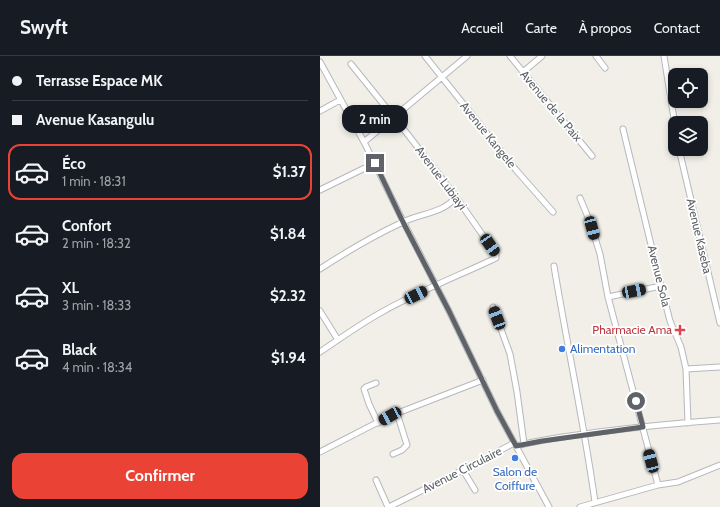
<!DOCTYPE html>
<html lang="fr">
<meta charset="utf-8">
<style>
body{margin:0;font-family:Cabin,sans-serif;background:#242831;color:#f1f3f6;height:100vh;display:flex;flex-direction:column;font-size:15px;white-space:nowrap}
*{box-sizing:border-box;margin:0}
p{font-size:13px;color:#9ea1a6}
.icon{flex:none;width:22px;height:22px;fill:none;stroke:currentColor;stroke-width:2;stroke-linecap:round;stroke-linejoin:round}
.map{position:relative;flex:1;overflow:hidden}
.details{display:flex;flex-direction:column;background:#171b24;width:320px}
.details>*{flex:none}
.guide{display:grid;align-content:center;height:88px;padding:0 12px;background:#171b24}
.buttons{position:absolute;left:348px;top:12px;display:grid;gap:8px}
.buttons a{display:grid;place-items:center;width:40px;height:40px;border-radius:8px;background:#171b24;box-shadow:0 2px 6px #0003;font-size:20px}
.end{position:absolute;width:18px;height:18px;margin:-9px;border:5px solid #5f6368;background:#fff;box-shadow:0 0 0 2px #fff}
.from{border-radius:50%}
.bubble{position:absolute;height:28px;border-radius:12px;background:#171b24;box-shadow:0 2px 6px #0003;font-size:13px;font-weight:700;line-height:28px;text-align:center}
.car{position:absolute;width:12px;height:24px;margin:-12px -6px;border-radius:5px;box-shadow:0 0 3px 1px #0007;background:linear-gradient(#222 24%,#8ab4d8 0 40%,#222 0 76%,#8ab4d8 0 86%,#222 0)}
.guide b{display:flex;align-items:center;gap:14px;height:38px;font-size:15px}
.guide b+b{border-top:1px solid #363941}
.guide i{width:10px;height:10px;background:#f1f3f6}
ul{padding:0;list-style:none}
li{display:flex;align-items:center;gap:12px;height:56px;margin:0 8px 6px;padding:0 4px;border:2px solid transparent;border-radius:12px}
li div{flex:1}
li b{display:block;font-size:15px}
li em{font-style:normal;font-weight:700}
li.current{border-color:#ea4335}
li>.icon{width:36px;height:36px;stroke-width:1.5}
.button{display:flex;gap:8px;margin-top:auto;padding:8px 12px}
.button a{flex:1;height:46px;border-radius:12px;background:#ea4335;color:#fff;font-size:16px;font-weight:700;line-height:46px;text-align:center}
header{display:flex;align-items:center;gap:24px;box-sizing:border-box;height:56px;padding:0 20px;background:#171b24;border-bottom:1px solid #363941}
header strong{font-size:19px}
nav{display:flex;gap:22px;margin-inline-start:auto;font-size:14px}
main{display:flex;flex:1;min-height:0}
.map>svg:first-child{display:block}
</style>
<header>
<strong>Swyft</strong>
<nav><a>Accueil</a><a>Carte</a><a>À propos</a><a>Contact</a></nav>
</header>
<main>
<section class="details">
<div class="guide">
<b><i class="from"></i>Terrasse Espace MK</b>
<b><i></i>Avenue Kasangulu</b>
</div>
<ul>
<li class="current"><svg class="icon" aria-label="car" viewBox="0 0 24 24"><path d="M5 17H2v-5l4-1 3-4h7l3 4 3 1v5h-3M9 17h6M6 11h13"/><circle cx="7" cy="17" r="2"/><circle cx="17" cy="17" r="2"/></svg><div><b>Éco</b><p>1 min · 18:31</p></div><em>$1.37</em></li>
<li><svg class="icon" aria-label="car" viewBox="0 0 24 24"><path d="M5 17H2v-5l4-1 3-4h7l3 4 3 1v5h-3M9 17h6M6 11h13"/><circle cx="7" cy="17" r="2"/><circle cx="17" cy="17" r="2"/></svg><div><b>Confort</b><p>2 min · 18:32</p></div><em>$1.84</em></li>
<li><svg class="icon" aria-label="car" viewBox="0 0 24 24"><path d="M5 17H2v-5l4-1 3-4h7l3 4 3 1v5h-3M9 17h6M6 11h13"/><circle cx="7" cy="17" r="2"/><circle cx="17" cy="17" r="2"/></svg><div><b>XL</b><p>3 min · 18:33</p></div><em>$2.32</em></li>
<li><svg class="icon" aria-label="car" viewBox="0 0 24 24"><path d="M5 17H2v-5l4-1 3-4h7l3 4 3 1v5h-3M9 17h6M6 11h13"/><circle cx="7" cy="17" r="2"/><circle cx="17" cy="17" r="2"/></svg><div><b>Black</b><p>4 min · 18:34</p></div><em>$1.94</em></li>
</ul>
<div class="button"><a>Confirmer</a></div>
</section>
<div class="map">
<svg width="400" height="451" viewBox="0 0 400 451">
<rect width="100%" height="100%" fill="#f1efe8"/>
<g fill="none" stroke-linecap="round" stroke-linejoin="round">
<defs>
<path id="minor" d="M105,0L196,114L233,156
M190,0L272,100
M276,0L285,12
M344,0L355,69
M0,6L44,86L83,165L129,255L177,355L229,451
M203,16L222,0
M0,55L20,44
M303,73L341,230L350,265L361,291L366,313L368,367
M44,86L147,0
M359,93L400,267
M0,134L55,107
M260,142L270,166L280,198L288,241L338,429
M234,210C247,289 264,367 275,446
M0,213C26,196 53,180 81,167C99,157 123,158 136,141
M288,241L341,230
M173,251L190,298L197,336L204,388
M0,255L18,284
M0,296C21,282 40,268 62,256C99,235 138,220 176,202V198L136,141L89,80L31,8
M366,313L400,311
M56,327L46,331L44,333L49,348L58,367
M196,390C222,383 250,380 278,376C318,371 359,367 400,364
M0,396L70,360L163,324
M73,398L82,394L87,389L77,357
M143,414L155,434
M56,424L68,451
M69,451L143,414L194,387
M260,451L338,429L358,426L400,409"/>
</defs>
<use href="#minor" stroke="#b5b8bc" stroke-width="7"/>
<use href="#minor" stroke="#fff" stroke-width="5"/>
</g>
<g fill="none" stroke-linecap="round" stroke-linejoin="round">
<path stroke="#5f6368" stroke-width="5" d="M55,107L83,166L129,255L177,355L196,390L222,385L323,371L316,345"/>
</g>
<path fill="#e0444e" stroke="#fff" stroke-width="1.5" d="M358 268h4v4h4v4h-4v4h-4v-4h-4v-4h4z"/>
<g fill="#3f7fe0" stroke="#fff" stroke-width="1.5">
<circle cx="242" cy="293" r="4"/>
<circle cx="195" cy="402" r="4"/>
</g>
<g text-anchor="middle" stroke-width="3.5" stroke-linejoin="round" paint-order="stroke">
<g font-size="12" fill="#5f6368" stroke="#fff">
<text transform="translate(231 50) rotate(50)" y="4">Avenue de la Paix</text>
<text transform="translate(168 79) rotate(51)" y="4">Avenue Kangele</text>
<text transform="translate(121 122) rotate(53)" y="4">Avenue Lubiayi</text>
<text transform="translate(379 180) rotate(77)" y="4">Avenue Kaseba</text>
<text transform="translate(339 220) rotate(76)" y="4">Avenue Sola</text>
<text transform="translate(142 414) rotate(-27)" y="4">Avenue Circulaire</text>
</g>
<g font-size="12" fill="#be3a42" stroke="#fff" text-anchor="end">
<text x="352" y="278">Pharmacie Ama</text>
</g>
<g font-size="12" fill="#366cbe" stroke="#fff" text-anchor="start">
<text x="250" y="297">Alimentation</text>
<text x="195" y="420" text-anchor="middle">Salon de<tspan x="195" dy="14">Coiffure</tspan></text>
</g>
</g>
</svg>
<div class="buttons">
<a><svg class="icon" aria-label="locate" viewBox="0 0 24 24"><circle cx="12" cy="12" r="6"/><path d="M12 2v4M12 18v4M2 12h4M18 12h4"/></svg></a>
<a><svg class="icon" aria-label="layers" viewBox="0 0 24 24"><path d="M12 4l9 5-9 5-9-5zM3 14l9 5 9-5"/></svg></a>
</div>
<i class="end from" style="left:316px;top:345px"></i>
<i class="end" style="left:55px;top:107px"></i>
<div class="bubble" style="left:22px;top:49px;width:66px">2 min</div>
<i class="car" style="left:272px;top:172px;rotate:165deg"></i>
<i class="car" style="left:170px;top:189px;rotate:145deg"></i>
<i class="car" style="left:314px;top:235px;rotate:79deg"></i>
<i class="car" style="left:96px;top:239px;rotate:64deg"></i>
<i class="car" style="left:177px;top:262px;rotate:339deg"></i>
<i class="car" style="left:70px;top:360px;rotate:241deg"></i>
<i class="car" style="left:331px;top:405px;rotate:345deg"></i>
</div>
</main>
